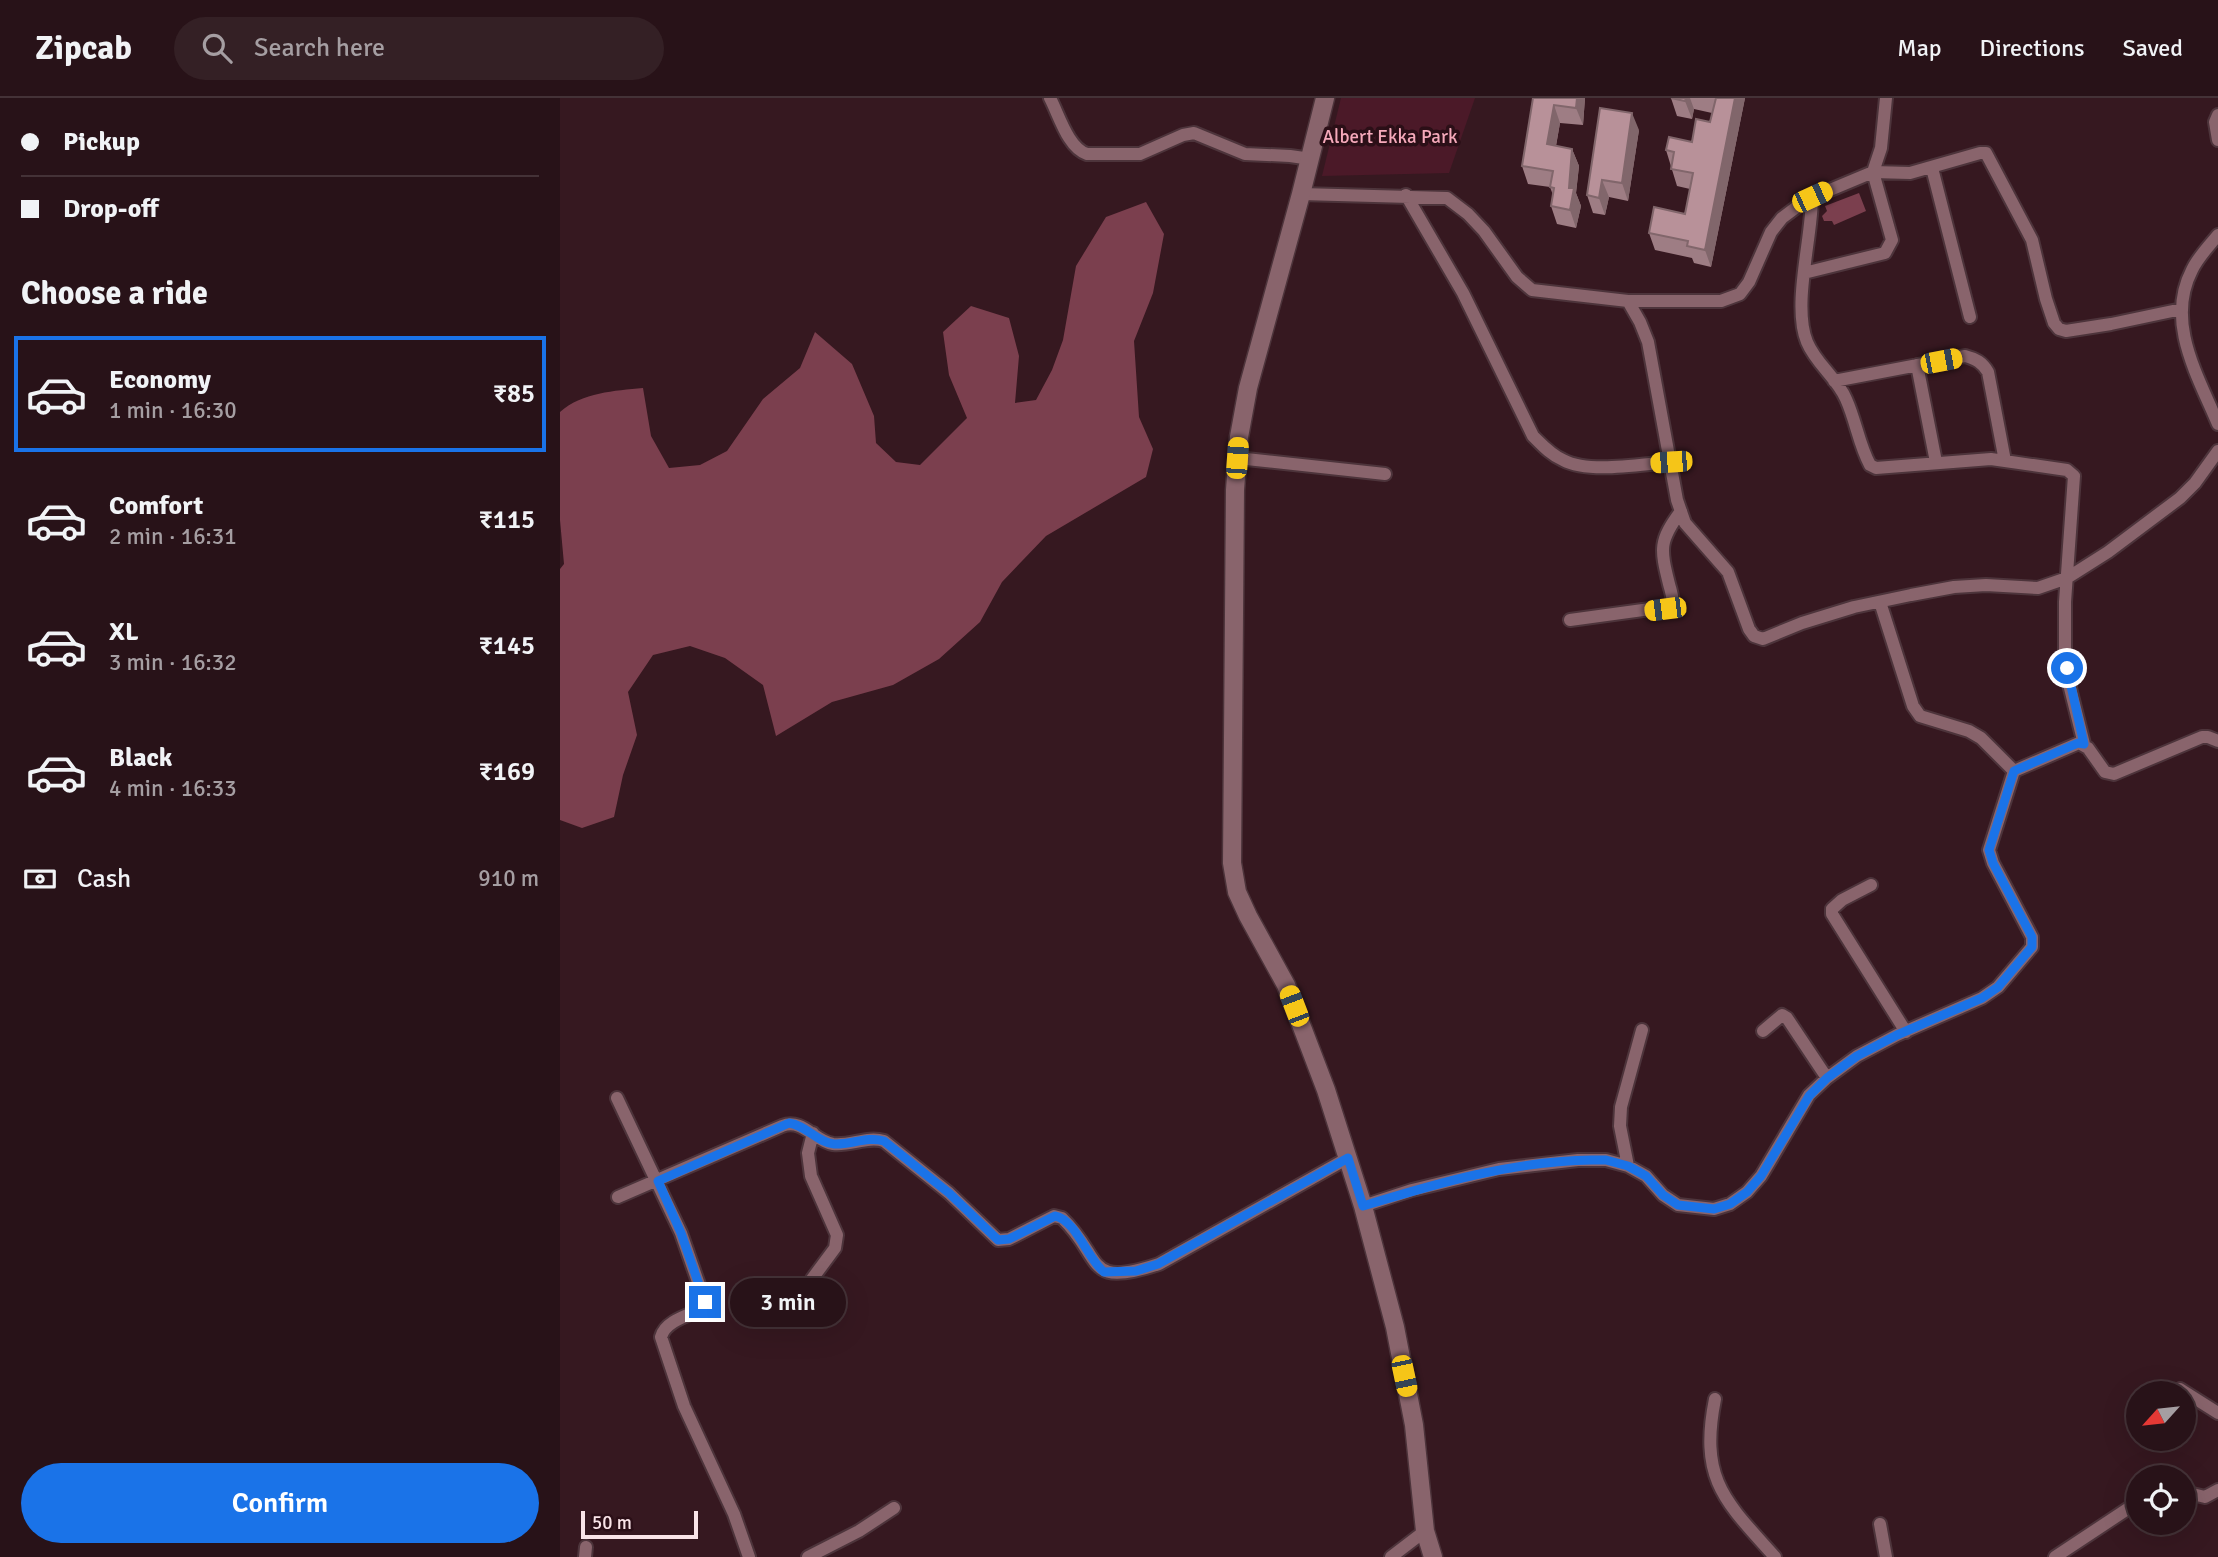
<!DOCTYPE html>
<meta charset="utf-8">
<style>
body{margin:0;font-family:Signika,sans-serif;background:#342025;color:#f1f3f6;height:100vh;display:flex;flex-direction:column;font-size:26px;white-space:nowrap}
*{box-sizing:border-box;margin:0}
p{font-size:23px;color:#a59ea2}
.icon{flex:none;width:38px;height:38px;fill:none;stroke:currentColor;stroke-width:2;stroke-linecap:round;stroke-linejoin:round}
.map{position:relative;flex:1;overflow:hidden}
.side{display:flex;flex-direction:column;background:#281218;width:560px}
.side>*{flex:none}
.hud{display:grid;align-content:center;height:154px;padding:0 21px;background:#281218}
.needle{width:46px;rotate:243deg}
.buttons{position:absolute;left:1566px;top:1283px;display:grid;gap:14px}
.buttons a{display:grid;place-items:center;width:70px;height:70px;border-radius:50%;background:#281218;box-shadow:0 7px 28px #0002,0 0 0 2px #443237;font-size:35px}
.scale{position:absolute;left:21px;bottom:18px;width:117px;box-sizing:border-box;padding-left:7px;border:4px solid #fae4e8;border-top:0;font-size:19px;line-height:24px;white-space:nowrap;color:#fae4e8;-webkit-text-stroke:5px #2b0f17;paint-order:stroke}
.end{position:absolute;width:32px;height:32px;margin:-16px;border:9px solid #1a73e8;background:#fff;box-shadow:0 0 0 4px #fff}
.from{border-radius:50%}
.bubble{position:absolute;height:49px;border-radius:24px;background:#281218;box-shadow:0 7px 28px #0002,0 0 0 2px #443237;font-size:23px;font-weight:600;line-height:49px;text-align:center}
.car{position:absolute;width:21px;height:42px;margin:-21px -10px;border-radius:9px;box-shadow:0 0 5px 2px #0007;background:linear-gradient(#f5c518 24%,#345 0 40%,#f5c518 0 76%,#345 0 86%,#f5c518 0)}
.hud b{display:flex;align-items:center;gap:24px;height:66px;font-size:26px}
.hud b+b{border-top:2px solid #443237}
.hud i{width:18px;height:18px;background:#f1f3f6}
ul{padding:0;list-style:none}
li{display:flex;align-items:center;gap:21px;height:116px;margin:0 14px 10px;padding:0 7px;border:4px solid transparent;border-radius:0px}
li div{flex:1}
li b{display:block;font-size:26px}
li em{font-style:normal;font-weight:600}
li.active{border-color:#1a73e8}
li>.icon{width:63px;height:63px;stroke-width:1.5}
h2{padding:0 21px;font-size:32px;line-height:84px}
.pay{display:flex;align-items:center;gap:18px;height:77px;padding:0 21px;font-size:26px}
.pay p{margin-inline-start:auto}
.cta{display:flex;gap:14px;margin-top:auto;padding:14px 21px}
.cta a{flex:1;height:80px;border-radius:42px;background:#1a73e8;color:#fff;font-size:28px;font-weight:600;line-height:80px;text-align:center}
header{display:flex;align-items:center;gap:42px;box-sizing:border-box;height:98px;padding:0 35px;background:#281218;border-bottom:2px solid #443237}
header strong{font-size:33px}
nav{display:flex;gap:38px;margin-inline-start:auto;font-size:24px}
.search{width:490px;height:63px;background:#342025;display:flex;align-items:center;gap:18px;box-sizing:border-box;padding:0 24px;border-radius:38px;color:#a59ea2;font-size:26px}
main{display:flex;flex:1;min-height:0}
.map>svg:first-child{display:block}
</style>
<header>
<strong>Zipcab</strong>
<div class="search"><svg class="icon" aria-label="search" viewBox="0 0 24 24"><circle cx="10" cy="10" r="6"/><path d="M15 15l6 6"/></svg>Search here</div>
<nav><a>Map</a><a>Directions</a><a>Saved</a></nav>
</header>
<main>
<section class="side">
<div class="hud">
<b><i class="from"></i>Pickup</b>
<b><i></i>Drop-off</b>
</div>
<h2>Choose a ride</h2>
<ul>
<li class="active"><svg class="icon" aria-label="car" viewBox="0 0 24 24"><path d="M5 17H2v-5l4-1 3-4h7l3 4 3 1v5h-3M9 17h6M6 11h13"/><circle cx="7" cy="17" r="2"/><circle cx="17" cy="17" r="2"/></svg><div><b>Economy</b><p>1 min · 16:30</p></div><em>₹85</em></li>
<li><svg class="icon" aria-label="car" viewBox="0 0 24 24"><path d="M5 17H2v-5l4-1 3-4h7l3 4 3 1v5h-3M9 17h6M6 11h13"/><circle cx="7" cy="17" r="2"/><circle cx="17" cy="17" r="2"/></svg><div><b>Comfort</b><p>2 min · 16:31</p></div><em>₹115</em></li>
<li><svg class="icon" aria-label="car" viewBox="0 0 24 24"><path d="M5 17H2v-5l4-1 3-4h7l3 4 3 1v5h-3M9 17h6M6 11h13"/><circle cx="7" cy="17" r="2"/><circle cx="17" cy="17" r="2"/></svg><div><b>XL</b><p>3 min · 16:32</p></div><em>₹145</em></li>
<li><svg class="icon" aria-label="car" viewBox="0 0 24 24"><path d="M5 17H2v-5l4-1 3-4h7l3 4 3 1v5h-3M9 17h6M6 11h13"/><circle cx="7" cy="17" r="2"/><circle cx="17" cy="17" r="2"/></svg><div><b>Black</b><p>4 min · 16:33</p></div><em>₹169</em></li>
</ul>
<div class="pay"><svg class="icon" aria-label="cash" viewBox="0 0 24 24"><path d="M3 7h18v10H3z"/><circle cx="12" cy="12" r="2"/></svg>Cash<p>910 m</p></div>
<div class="cta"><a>Confirm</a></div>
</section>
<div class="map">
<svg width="1658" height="1459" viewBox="0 0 1658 1459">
<rect width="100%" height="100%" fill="#361820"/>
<path fill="#4b1928" d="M781,0H915L889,75L762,78Z"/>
<path fill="#7b3f4e" d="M1299,95L1306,113L1274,127L1272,123H1264L1262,118L1267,113L1265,108Z
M586,104L604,136L593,195L574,243L579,319L593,351L586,379L486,438L442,484L420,524L379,561L333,587L272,604L216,638L203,587L165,560L130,548L93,557L68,594L77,637L63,677L54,719L22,730L0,722V471L4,466L0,422V314C23,294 54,293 83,290L91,338L109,370L140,367L167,353L203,301L240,270L255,234L292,266L314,318L316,345L336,364L360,367L407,320L389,277L383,234L411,208L449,220L459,258L455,305L476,302L492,272L503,242L516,168L546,119Z"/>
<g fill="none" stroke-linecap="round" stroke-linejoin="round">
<defs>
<path id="street" d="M490,0C499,17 508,50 527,56H580L623,37L634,35L685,56L730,58L751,61
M1658,17L1655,24L1658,42
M1372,70L1410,219
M741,96L887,100L908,116L924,133L957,179L972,192L1068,203H1161L1180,196L1189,184L1211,134L1222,120L1246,102L1313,74L1321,50L1326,0
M846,97L903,195L973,338C982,347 991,357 1003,362C1029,376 1081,366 1111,364
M1252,99C1252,140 1232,208 1247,244C1256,266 1277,280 1286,301C1296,323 1299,347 1310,367L1316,370L1431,361L1507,372L1514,378L1505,504V554L1509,586L1524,646
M1658,137C1649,148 1638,159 1632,172C1605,224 1638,278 1658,326
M1244,175L1325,155L1332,142L1313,74L1350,75L1420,55H1426L1472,142L1486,201L1494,225L1499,231L1506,233L1551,226L1622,211
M1068,203L1080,224L1088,244L1117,402L1125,425L1168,474L1189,531L1194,538L1203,541L1242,525L1294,509L1351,497L1394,489L1426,487L1478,490L1507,480L1548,454L1620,400L1635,385L1658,353
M1357,267L1376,364
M1274,283L1405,258C1416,261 1422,264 1428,274L1445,363
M677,360L825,376
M1320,504L1353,608L1360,618L1409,633L1421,640L1454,673L1519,645L1528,650L1545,674L1554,676L1642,639H1648L1658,643
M1010,522L1112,508C1114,500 1111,494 1109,486C1100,450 1099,443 1121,413
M1311,787L1282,802L1272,811V816L1346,934
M1203,933L1222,917L1227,920L1267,980
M57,1000L121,1135L145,1204L146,1208L142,1211C129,1217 105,1223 101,1239L124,1308L174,1416L189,1459
M1068,1068L1060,1028L1061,1009L1082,932
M58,1099L222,1028C243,1020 254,1043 273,1046C291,1048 307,1038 324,1043L389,1095L438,1142L449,1141L494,1118L502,1120C544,1160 523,1191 599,1166L788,1060
M803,1108L852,1092L939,1071L1018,1062H1046L1068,1068L1086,1078L1103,1097L1118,1107L1154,1111L1170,1106L1187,1094L1201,1078L1249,997L1267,980L1297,958L1337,937L1422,900L1438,889L1472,849V839L1433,765L1429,752L1454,673
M252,1181L275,1150L277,1137L251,1078L248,1055L253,1035
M1620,1291L1658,1315
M1155,1301C1139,1382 1165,1403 1215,1459
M1624,1394L1645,1399L1658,1392
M1320,1426L1326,1459
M25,1459L26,1449
M248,1459L299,1433L334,1410
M831,1459L865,1433
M1495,1459L1578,1404"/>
<path id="secondary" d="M765,0L741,96L688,290L679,339L675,392L672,765L677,794L688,818L726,887L766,992L803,1108L835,1229L854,1327L865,1433L873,1459"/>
</defs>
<use href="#street" stroke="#4d343b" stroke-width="16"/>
<use href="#secondary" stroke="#4d343b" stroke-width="21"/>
<use href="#street" stroke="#89646c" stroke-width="12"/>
<use href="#secondary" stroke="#89646c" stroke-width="18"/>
</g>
<path fill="#9e7d84" d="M973,0H1025L1023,27L1000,25L996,48L1012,51L1019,68L1016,95L1021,108L1016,130L997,126L991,108L993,97L990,89L968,86L962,68Z
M1111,0H1185L1151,169L1134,165L1132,160L1095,152L1089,135L1125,116L1130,91L1117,88L1106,52L1132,44L1150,24L1152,15L1134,11L1132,21L1117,18Z
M1079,32L1068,103L1049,99L1045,117L1033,115L1027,97Z"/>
<path fill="#81666b" d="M1017,0H1025L1023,27L1016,10Z
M1126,0H1130L1134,11L1132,21L1125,3Z
M1175,0H1185L1151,169L1145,152Z
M994,7L1000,25L993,64L987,46Z
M1072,15L1079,32L1068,103L1062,85Z
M1012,51L1019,68L1016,95L1021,108L1016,130L1010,112L1009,90Z
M1042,82L1049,99L1045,117L1039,100Z"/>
<path fill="#b89199" stroke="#81666b" stroke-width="2" d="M973,0H1017L1016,10L994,7L987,46L1012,51L1009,90H1014L1010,112L991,108L994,90L990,89L993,73L962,68Z
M1111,0H1126L1125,3Z
M1156,0H1175L1145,152L1127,148L1128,143L1089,135L1094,109L1125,116L1133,75L1111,71L1114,54L1106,52L1109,39L1132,44L1136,21L1150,24Z
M1040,10L1072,15L1062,85L1042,82L1039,100L1027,97Z"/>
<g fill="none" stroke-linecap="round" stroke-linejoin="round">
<path stroke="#1a73e8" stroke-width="9" d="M145,1204L121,1135L98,1083L229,1025C246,1027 258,1045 274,1046C291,1047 307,1038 324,1043L389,1095L438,1142L449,1141L495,1118C516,1122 527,1160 544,1174L576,1173L598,1166L788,1060L803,1108C878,1085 953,1063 1032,1062H1046L1068,1068L1086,1078L1103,1097L1118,1107L1154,1111L1170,1106L1187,1094L1201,1078L1249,998L1267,980L1297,958L1337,937L1422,900L1438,889L1472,849V839L1433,765L1429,752L1454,673L1518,645L1524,646L1507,570"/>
</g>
<g text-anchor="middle" stroke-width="7" stroke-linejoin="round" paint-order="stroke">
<g font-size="19" fill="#f5a9ba" stroke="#2b0f17">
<text x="830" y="45">Albert Ekka Park</text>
</g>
</g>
</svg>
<div class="buttons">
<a><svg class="needle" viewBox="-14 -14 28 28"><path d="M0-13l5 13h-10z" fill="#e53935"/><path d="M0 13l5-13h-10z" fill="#a59ea2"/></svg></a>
<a><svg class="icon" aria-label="locate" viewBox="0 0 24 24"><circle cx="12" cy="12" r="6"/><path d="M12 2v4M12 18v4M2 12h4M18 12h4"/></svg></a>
</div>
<div class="scale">50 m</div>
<i class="end from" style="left:1507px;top:570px"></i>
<i class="end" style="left:145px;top:1204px"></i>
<div class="bubble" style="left:170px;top:1180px;width:116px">3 min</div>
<i class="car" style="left:1252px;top:99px;rotate:65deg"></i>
<i class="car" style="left:1381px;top:263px;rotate:79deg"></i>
<i class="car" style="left:677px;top:360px;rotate:4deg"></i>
<i class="car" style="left:1111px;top:364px;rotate:266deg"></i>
<i class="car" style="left:1105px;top:511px;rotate:263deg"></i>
<i class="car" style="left:734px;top:908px;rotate:339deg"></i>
<i class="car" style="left:844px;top:1278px;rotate:168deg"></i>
</div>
</main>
